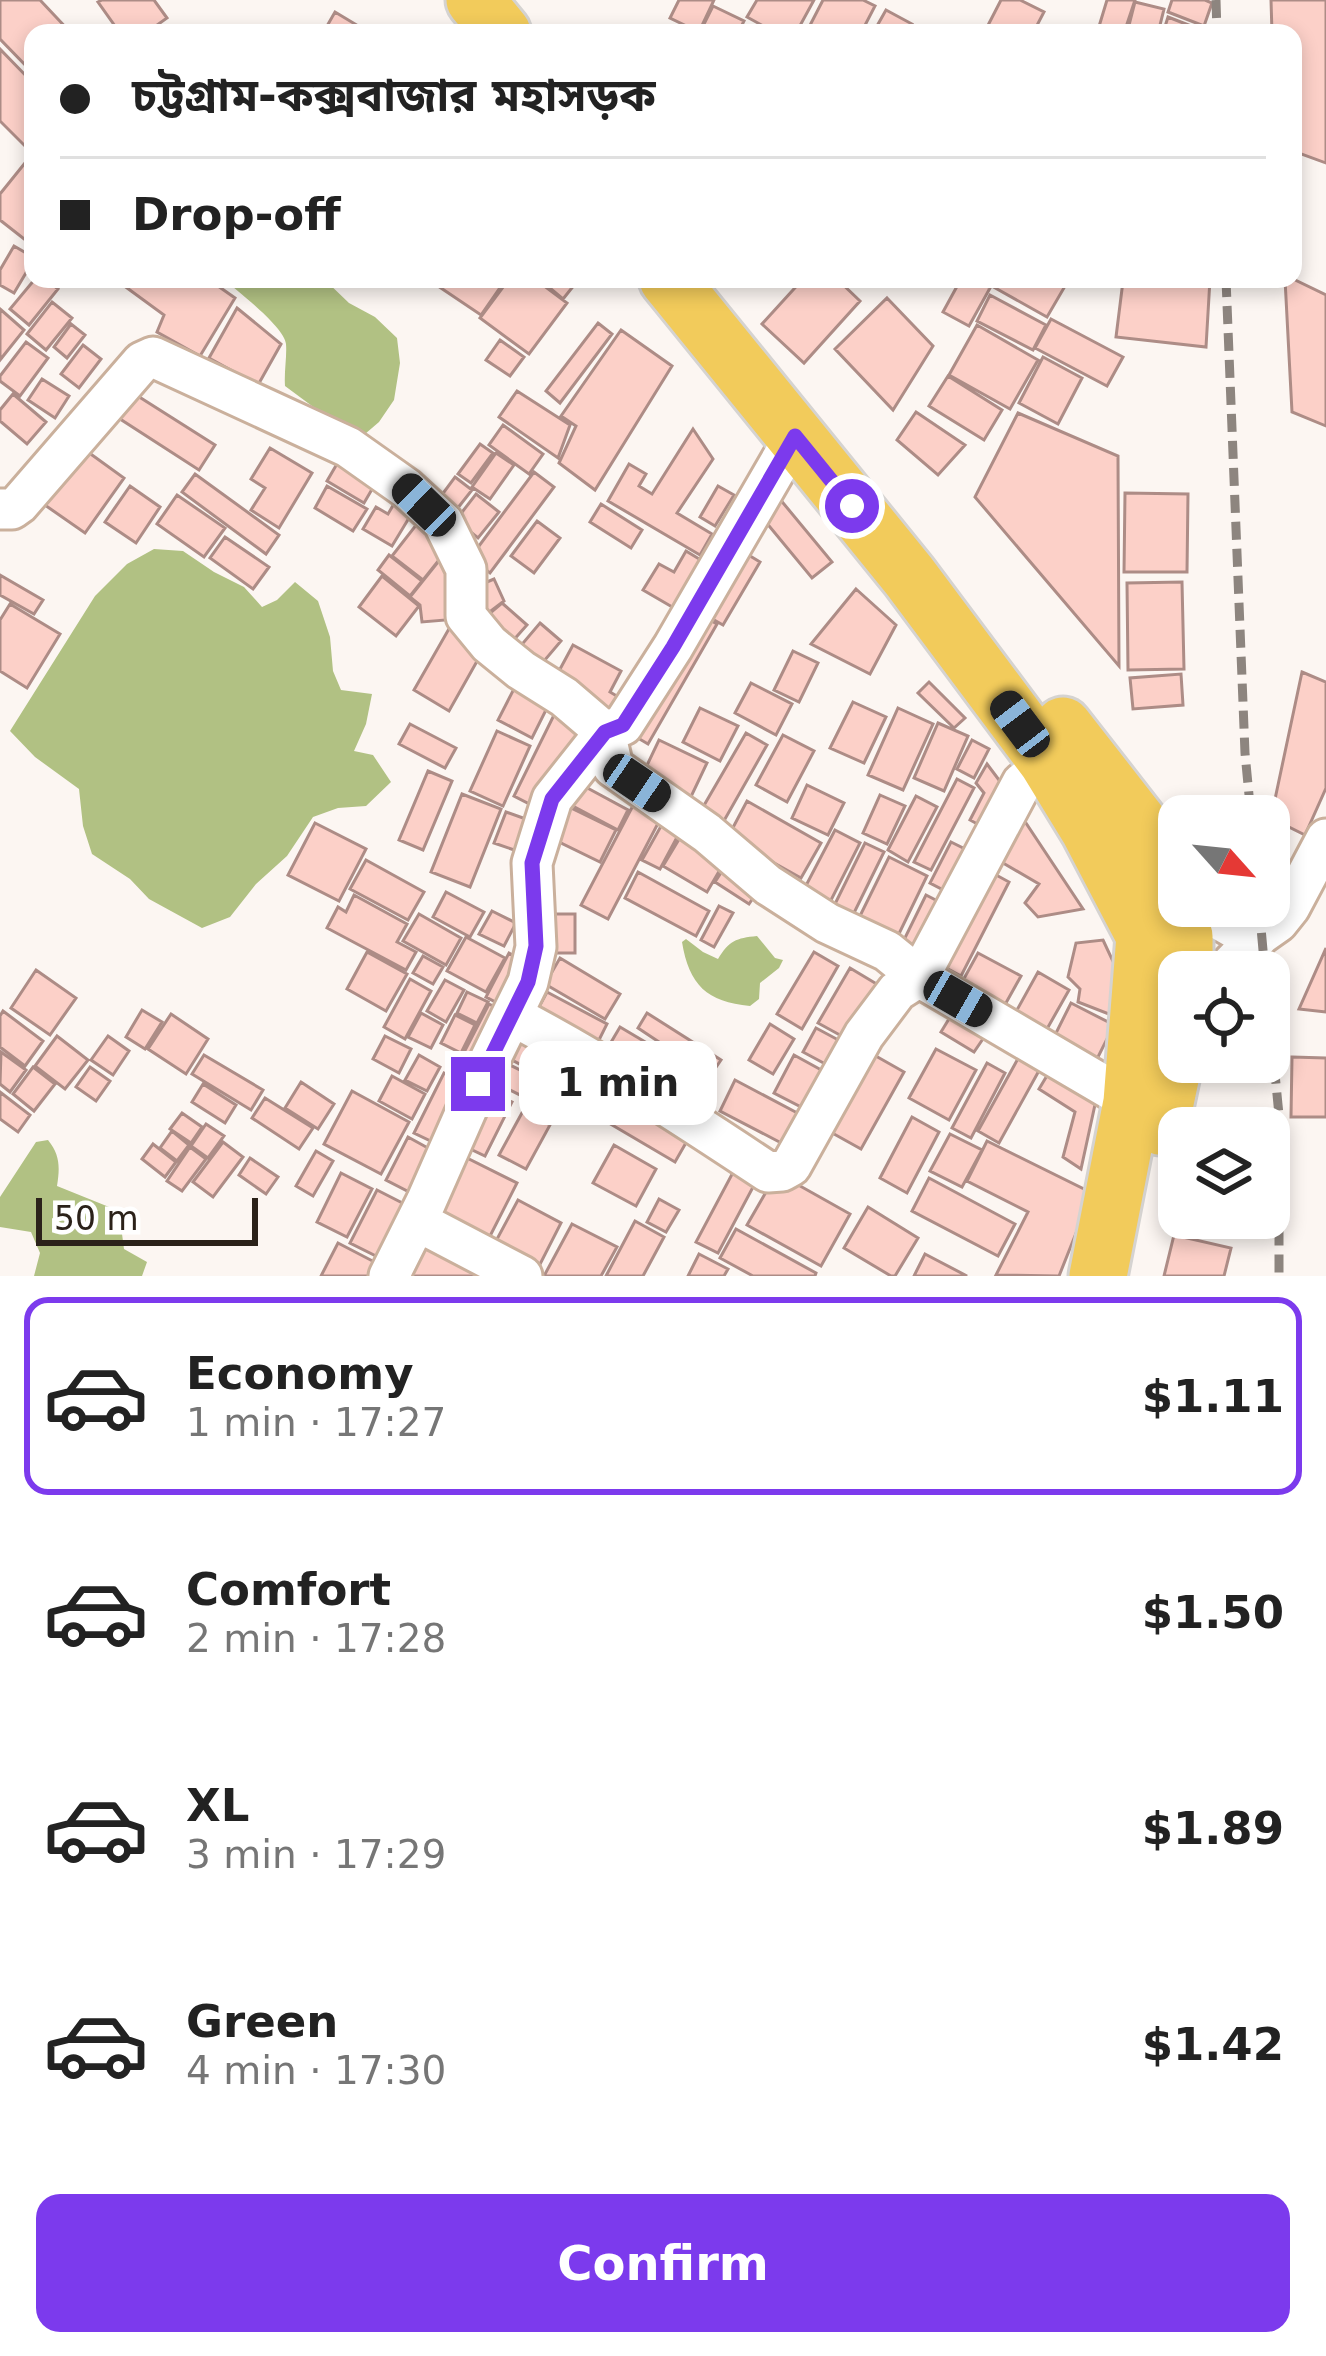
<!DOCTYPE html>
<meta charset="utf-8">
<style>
body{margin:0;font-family:"DejaVu Sans","Noto Sans Bengali",sans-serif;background:#f6f6f6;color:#222;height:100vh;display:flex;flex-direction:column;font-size:45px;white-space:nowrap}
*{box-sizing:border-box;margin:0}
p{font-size:39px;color:#767676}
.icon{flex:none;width:66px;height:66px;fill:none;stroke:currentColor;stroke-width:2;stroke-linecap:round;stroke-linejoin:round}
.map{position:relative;height:1276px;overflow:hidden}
.side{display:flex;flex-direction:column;background:#fff;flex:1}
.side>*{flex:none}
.hud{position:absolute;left:24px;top:24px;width:1278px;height:264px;border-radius:24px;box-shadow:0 6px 18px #0003;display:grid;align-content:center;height:264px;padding:0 36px;background:#fff}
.needle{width:78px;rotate:117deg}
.controls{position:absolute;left:1158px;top:795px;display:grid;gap:24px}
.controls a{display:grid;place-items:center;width:132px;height:132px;border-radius:24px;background:#fff;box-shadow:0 6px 18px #0003;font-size:60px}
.scale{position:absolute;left:36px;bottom:30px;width:222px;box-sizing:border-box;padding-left:12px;border:6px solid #2b221a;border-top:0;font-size:33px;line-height:42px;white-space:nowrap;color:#2b221a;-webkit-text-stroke:9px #fff;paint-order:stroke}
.end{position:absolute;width:54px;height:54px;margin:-27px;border:15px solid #7c3aed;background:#fff;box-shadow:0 0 0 6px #fff}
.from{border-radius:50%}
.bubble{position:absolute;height:84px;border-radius:24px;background:#fff;box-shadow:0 6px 18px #0003;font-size:39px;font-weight:600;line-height:84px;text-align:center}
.car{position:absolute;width:36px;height:72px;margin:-36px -18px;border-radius:15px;box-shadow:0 0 9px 3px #0007;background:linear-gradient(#222 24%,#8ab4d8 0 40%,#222 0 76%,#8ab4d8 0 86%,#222 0)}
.hud b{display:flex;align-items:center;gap:42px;height:114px;font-size:45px}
.hud b+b{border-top:3px solid #e0e0e0}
.hud i{width:30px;height:30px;background:#222}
ul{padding:21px 0 0;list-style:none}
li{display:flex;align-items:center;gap:36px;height:198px;margin:0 24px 18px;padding:0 12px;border:6px solid transparent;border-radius:24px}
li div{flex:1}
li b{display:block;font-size:45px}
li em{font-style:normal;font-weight:600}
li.on{border-color:#7c3aed}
li>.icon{width:108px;height:108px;stroke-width:1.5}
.button{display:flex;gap:24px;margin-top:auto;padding:24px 36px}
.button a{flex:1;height:138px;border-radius:24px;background:#7c3aed;color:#fff;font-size:48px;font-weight:600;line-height:138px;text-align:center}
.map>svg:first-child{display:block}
</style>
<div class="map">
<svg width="1326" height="1276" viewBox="0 0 1326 1276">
<rect width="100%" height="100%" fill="#fcf6f2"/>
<path fill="#b1c183" d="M223,279H324L349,303L375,317L397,338L400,363L394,400L379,422L365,434L343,429L285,386C284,372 287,357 286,344C285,328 238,291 223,279Z
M154,549L183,551L214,572L244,587L262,607L277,600L295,582L318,601L330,637L333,671L341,690L372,694L366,724L354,751L373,755L391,782L366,806L338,808L313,817L287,856L256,884L230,917L202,928L149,899L130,879L92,854L83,826L79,789L35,757L10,731L95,596L127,564Z
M757,936L775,958L783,960L779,968L760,983L759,999L750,1006C707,1002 689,985 682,942L686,939L703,952L718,959C729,941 736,938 757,936Z
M48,1140C60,1155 60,1167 57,1186L119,1211L124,1249L147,1262L142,1276H34L40,1253L31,1232L0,1227V1197L36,1142Z"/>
<path fill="#fcd0c8" stroke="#ad8c86" stroke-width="3" d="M0,0H40L71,33H33V73L0,39Z
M102,0H154L167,18L146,33H120L98,2Z
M679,0H714L699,32L670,18Z
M757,0H814L796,33H776L747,17Z
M823,0H863L875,6L861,33H806Z
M1001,0H1020L1044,12L1033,33H984Z
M1107,0H1135L1124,33H1097Z
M1172,0H1205L1212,3L1204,26L1168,12Z
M1271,0H1326V163L1293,151V33H1272Z
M1135,2L1164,9L1158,33H1127Z
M713,6L744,21L738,33H707L701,30Z
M886,10L912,24L907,33H873Z
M335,12L360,27L357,33H323Z
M1168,17L1209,33H1163Z
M0,49L33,83V138L25,146L0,121Z
M33,153V246L0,220V194Z
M14,246L33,257V261L14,293L0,285V270Z
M35,279H46L58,289L29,325L10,309Z
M126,279H208L235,298L200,356L157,332L164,315L123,285Z
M438,279H506L481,315L435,284Z
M509,279H535L567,303L529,354L480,318Z
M539,279H579L563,299Z
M803,279H837L860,301L804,363L762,324Z
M961,279H974L990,288L969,326L943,312Z
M994,279H1064L1068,281L1047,317L990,285Z
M1136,279H1210L1206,347L1116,337L1123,281H1136Z
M1285,279H1293L1326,295V426L1292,412Z
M990,295L1046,325L1033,350L977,321Z
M887,298L933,346L893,410L835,349Z
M52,302L72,318L46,350L27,334Z
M237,308L281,344L258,385L209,358Z
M0,309L24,330L0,360Z
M1051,319L1123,357L1107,386L1035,348Z
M598,323L612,334L560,403L546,391Z
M71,324L85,335L67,358L54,347Z
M977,325L1038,360L1010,409L949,375Z
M621,330L672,366L595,490L559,463L576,426L561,416Z
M500,340L524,357L510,376L486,360Z
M26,342L48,358L20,396L0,381V376Z
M83,345L101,359L79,388L61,374Z
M1043,357L1082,378L1058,424L1019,403Z
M948,376L1002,410L984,440L929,406Z
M42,379L69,396L55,418L28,400Z
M517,391L570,425L558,458L499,417Z
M133,393L215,445L199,470L117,417Z
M13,394L46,422L27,444L0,421V410Z
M916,412L965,445L938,475L897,440Z
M1018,413L1118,456L1119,666L975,497Z
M503,425L543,454L529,474L489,445Z
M693,429L713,459L677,513L712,534L700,555L608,501L629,464L646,474L639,486L652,494Z
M480,444L493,453L471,483L458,474Z
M81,447L124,478L85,533L42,503Z
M270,448L312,473L279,528L251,510L265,488L251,479Z
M496,453L514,465L490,499L472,487Z
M341,457L378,479L364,503L327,481Z
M534,472L554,487L490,573L470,558Z
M195,474L279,535L266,554L182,492Z
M455,477L472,490L457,509L441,496Z
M130,486L160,507L136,543L105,522Z
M327,486L367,509L353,531L315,508Z
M718,486L734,495L715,526L700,517Z
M774,492L832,562L812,578L755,509Z
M1125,493L1188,494L1187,572H1124Z
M476,494L499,512L478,538L456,520Z
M177,495L225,528L204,557L157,524Z
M395,502L412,513L392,546L363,529L376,507L388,514Z
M601,504L642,530L631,548L590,522Z
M420,520L447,550L423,580L392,556Z
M537,521L560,538L534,573L511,556Z
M225,537L269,567L253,589L210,558Z
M737,548L760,562L723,625L700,612Z
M686,551L714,568L686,615L643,590L659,564L674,572Z
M446,552L458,619L422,622L420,605L410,597Z
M389,555L422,581L410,596L378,570Z
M0,575L43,600L34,614L0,595Z
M382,576L419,606L396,636L359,607Z
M494,579L504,601L483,617L475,587Z
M1182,582L1184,669L1128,670L1127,583Z
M856,589L896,625L870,674L811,644Z
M502,603L527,625L510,644L483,619Z
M10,604L60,634L27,688L0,671V620Z
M695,612L717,624L648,744L626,731Z
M540,623L561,641L539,667L518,649Z
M450,627L485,647L449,711L414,690Z
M573,645L621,671L610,692L632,705L622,723L552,684Z
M793,651L818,663L799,702L774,690Z
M1302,672L1326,682V788L1305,835L1271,818Z
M1181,674L1183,705L1133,709L1130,678Z
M518,681L552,698L532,738L498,720Z
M929,682L965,718L954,728L918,693Z
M751,683L792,704L776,735L735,713Z
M853,702L886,717L864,763L830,748Z
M700,708L738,726L720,761L683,742Z
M898,708L933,724L903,790L868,775Z
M555,713L582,726L541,810L514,796Z
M938,723L968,736L944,791L914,778Z
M410,724L456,748L445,768L399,744Z
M497,731L530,746L503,806L470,791Z
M746,733L767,745L721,826L699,814Z
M783,735L814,751L787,802L756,785Z
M659,740L707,763L688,803L640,780Z
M972,740L989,749L974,778L957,769Z
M987,764L1011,796L992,832L970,820L984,793L976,783Z
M428,771L452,781L423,850L399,840Z
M957,779L974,788L931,870L914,862Z
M580,784L628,810L618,830L569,804Z
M807,785L844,803L828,835L792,818Z
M462,794L501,809L470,887L431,872Z
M880,795L905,806L887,844L863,833Z
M638,796L665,810L608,919L581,905Z
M916,796L937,807L908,862L888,850Z
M747,801L821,843L801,878L728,837Z
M571,808L616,830L600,862L555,840Z
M1016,808L1083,909L1038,917L1025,903L1039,884L991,856Z
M506,812L537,823L526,854L494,843Z
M665,819L682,828L660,869L642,860Z
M315,823L366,849L339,901L288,875Z
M835,830L860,843L827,908L801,895Z
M684,831L728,856L707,892L663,866Z
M951,842L971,852L951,894L930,883Z
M865,843L884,852L850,921L831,912Z
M889,857L927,876L894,944L855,926Z
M366,860L424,892L408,920L350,889Z
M728,862L762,885L749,904L715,882Z
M987,870L1009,882L961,976L939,964Z
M638,872L709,911L696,936L625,898Z
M446,892L484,912L470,937L433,917Z
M354,895L407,924L397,942L416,952L406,970L327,928L338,907L346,912Z
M926,895L949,907L921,963L898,952Z
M719,906L733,913L714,947L701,940Z
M492,911L516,923L504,946L479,934Z
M419,914L461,938L446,965L403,941Z
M551,914H575V953H550Z
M466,937L505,958L486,992L447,971Z
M1103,940L1118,972L1119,1018L1078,1002L1080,989L1068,977L1076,943Z
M1326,948V1012L1299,1009Z
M367,952L407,974L386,1011L347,989Z
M814,952L838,966L802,1029L777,1014Z
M509,953L531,965L507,1008L486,997Z
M978,953L1021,976L997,1019L955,995Z
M423,956L443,967L433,984L413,973Z
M560,958L620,994L605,1019L545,984Z
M850,968L880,986L849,1040L818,1023Z
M36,970L76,998L50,1035L11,1008Z
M1038,972L1069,990L1043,1036L1012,1019Z
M410,979L431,991L405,1039L384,1027Z
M445,980L464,990L446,1022L427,1011Z
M467,992L488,1002L477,1023L457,1013Z
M547,992L607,1024L593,1052L532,1020Z
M1071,1003L1114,1025L1096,1061L1053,1039Z
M489,1004L509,1014L478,1074L458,1064Z
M955,1009L989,1030L974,1052L941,1032Z
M142,1010L162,1022L145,1049L126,1037Z
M3,1011L43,1041L25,1066L0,1047V1016Z
M421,1013L443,1025L431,1048L408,1037Z
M647,1013L721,1060L710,1076L638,1028Z
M171,1014L208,1039L186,1074L148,1049Z
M455,1015L475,1025L461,1053L441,1043Z
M770,1024L794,1039L773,1074L749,1060Z
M620,1027L652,1046L633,1079L600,1061Z
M816,1028L844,1043L831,1067L803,1052Z
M521,1029L589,1065L575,1093L506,1057Z
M57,1036L88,1060L65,1089L35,1066Z
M108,1036L129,1051L113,1075L91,1060Z
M385,1036L411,1049L399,1073L373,1059Z
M936,1049L976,1070L949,1120L909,1098Z
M867,1051L904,1072L861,1149L825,1129Z
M1,1052L26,1070L10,1092L0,1084Z
M655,1053L709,1083L693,1111L639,1081Z
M204,1055L263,1090L251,1110L192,1074Z
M419,1055L440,1067L427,1091L405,1080Z
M794,1055L825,1072L805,1109L774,1093Z
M1020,1055L1041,1067L999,1143L978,1131Z
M1292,1057L1326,1058V1117H1291Z
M506,1063L560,1090L550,1110L496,1083Z
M987,1063L1005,1073L971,1138L952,1128Z
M33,1067L55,1084L34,1111L13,1094Z
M90,1067L110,1081L96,1101L76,1087Z
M592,1069L608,1078L592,1110L575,1102Z
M444,1073L469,1086L439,1145L414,1133Z
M1048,1074L1096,1100L1081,1169L1063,1157L1075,1112L1039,1089Z
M392,1076L425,1094L412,1119L379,1101Z
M735,1080L805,1117L789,1147L720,1111Z
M301,1082L334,1104L318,1129L285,1108Z
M203,1084L236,1105L225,1123L192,1102Z
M352,1091L409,1122L381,1174L324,1144Z
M489,1091L512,1102L485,1156L462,1145Z
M619,1091L691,1134L675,1162L602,1119Z
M0,1092L30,1115L18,1132L0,1119Z
M265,1098L313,1128L299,1149L252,1118Z
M523,1111L550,1125L526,1169L499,1155Z
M182,1113L202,1127L191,1143L170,1129Z
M912,1117L939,1132L907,1193L880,1178Z
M206,1124L224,1136L208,1158L191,1146Z
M172,1131L189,1145L177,1161L160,1148Z
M950,1134L982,1150L962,1187L930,1171Z
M408,1137L437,1153L415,1195L386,1180Z
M987,1141L1092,1193L1059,1276L996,1275L1028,1212L967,1181Z
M223,1142L243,1157L213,1197L193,1182Z
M153,1144L176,1162L165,1177L142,1159Z
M614,1145L656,1169L636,1206L593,1183Z
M190,1147L206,1159L182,1191L167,1181Z
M316,1151L333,1161L313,1196L296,1186Z
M457,1153L517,1183L487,1242L427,1213Z
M250,1158L278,1177L266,1194L239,1175Z
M738,1163L760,1174L718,1253L696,1242Z
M341,1173L372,1189L347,1237L317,1222Z
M777,1173L850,1214L821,1266L747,1225Z
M929,1178L1015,1224L998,1256L912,1211Z
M377,1190L414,1209L388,1262L350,1243Z
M659,1199L679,1210L666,1232L647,1222Z
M518,1200L561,1223L534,1276L489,1254Z
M868,1207L918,1238L895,1276H891L844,1248Z
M635,1221L664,1237L643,1276H606Z
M572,1224L617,1247L601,1276H544Z
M418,1225L482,1258L473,1276H399Z
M736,1229L816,1273L815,1276H753L720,1258Z
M1174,1235L1231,1248L1224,1276H1164Z
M338,1243L386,1268L381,1276H321Z
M699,1254L728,1269L724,1276H688Z
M925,1254L967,1276H914Z"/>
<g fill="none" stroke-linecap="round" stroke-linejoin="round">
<defs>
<path id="minor" d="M0,509H12L19,504L142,362L153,357L348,447L406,488L443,522L466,569V616L489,644L521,670L564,697L605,732L613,767L707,833L768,885L827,923L887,951L919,977L1132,1102L1151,1104
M1208,906L1215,917L1255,940
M1224,972L1261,934L1278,922L1290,907L1326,839
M513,1016C601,1062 685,1117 768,1172L782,1171L791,1166L864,1035L897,991L919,977L1022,783L1048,762
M417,1221L522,1276
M389,1276L426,1202L478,1084L528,982L536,947L532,863L552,799L605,732L623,725L673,647L795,436"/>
<path id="highway" d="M475,0L502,33
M668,279L909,576L1048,762L1089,829L1145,936L1132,1102L1098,1276
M1063,726L1148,835L1184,936V972
M1160,1126L1179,1036"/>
</defs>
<use href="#minor" stroke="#cab09c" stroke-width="45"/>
<use href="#highway" stroke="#d5d3d1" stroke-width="63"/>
<use href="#minor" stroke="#fff" stroke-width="39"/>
<use href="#highway" stroke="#f2cb5b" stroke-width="57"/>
<path stroke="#8d857f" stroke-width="9" stroke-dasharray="18 9" stroke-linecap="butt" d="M1216,0L1217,33
M1226,279L1245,753L1251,816
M1259,906L1265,972
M1269,1012L1279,1115V1276"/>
</g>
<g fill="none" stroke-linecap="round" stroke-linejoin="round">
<path stroke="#7c3aed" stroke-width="15" d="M478,1084L528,982L536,946L532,863L552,799L605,732L623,725L673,647L795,436L852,506"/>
</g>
</svg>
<div class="controls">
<a><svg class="needle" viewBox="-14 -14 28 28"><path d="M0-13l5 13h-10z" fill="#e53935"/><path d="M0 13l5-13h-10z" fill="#767676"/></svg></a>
<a><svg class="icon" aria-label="locate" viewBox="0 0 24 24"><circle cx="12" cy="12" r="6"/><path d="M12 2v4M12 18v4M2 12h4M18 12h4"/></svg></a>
<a><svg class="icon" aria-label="layers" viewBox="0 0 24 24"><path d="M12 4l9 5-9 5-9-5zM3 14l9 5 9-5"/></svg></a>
</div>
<div class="scale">50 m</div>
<i class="end from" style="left:852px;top:506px"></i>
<i class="end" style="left:478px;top:1084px"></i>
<div class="bubble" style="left:519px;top:1041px;width:198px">1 min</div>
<i class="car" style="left:424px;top:505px;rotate:314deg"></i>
<i class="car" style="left:1020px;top:724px;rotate:323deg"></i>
<i class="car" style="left:637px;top:783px;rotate:124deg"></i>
<i class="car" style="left:958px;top:999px;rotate:120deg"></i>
<div class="hud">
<b><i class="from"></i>চট্টগ্রাম-কক্সবাজার মহাসড়ক</b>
<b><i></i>Drop-off</b>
</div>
</div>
<section class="side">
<ul>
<li class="on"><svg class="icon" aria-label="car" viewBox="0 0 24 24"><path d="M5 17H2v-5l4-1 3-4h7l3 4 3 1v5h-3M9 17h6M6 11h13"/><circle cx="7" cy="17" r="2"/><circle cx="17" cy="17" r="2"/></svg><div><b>Economy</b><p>1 min · 17:27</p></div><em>$1.11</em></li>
<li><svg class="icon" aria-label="car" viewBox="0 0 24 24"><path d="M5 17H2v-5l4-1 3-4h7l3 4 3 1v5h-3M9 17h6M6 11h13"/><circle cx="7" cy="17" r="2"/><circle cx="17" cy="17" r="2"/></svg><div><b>Comfort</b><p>2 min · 17:28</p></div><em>$1.50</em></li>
<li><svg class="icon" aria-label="car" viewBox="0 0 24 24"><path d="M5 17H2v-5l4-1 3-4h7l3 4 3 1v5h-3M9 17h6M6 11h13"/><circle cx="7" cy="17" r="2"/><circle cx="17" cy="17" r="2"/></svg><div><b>XL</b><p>3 min · 17:29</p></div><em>$1.89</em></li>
<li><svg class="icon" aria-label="car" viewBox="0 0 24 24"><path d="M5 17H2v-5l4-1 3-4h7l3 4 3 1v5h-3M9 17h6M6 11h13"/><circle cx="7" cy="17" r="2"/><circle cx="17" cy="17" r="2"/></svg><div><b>Green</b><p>4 min · 17:30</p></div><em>$1.42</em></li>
</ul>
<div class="button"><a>Confirm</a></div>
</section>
